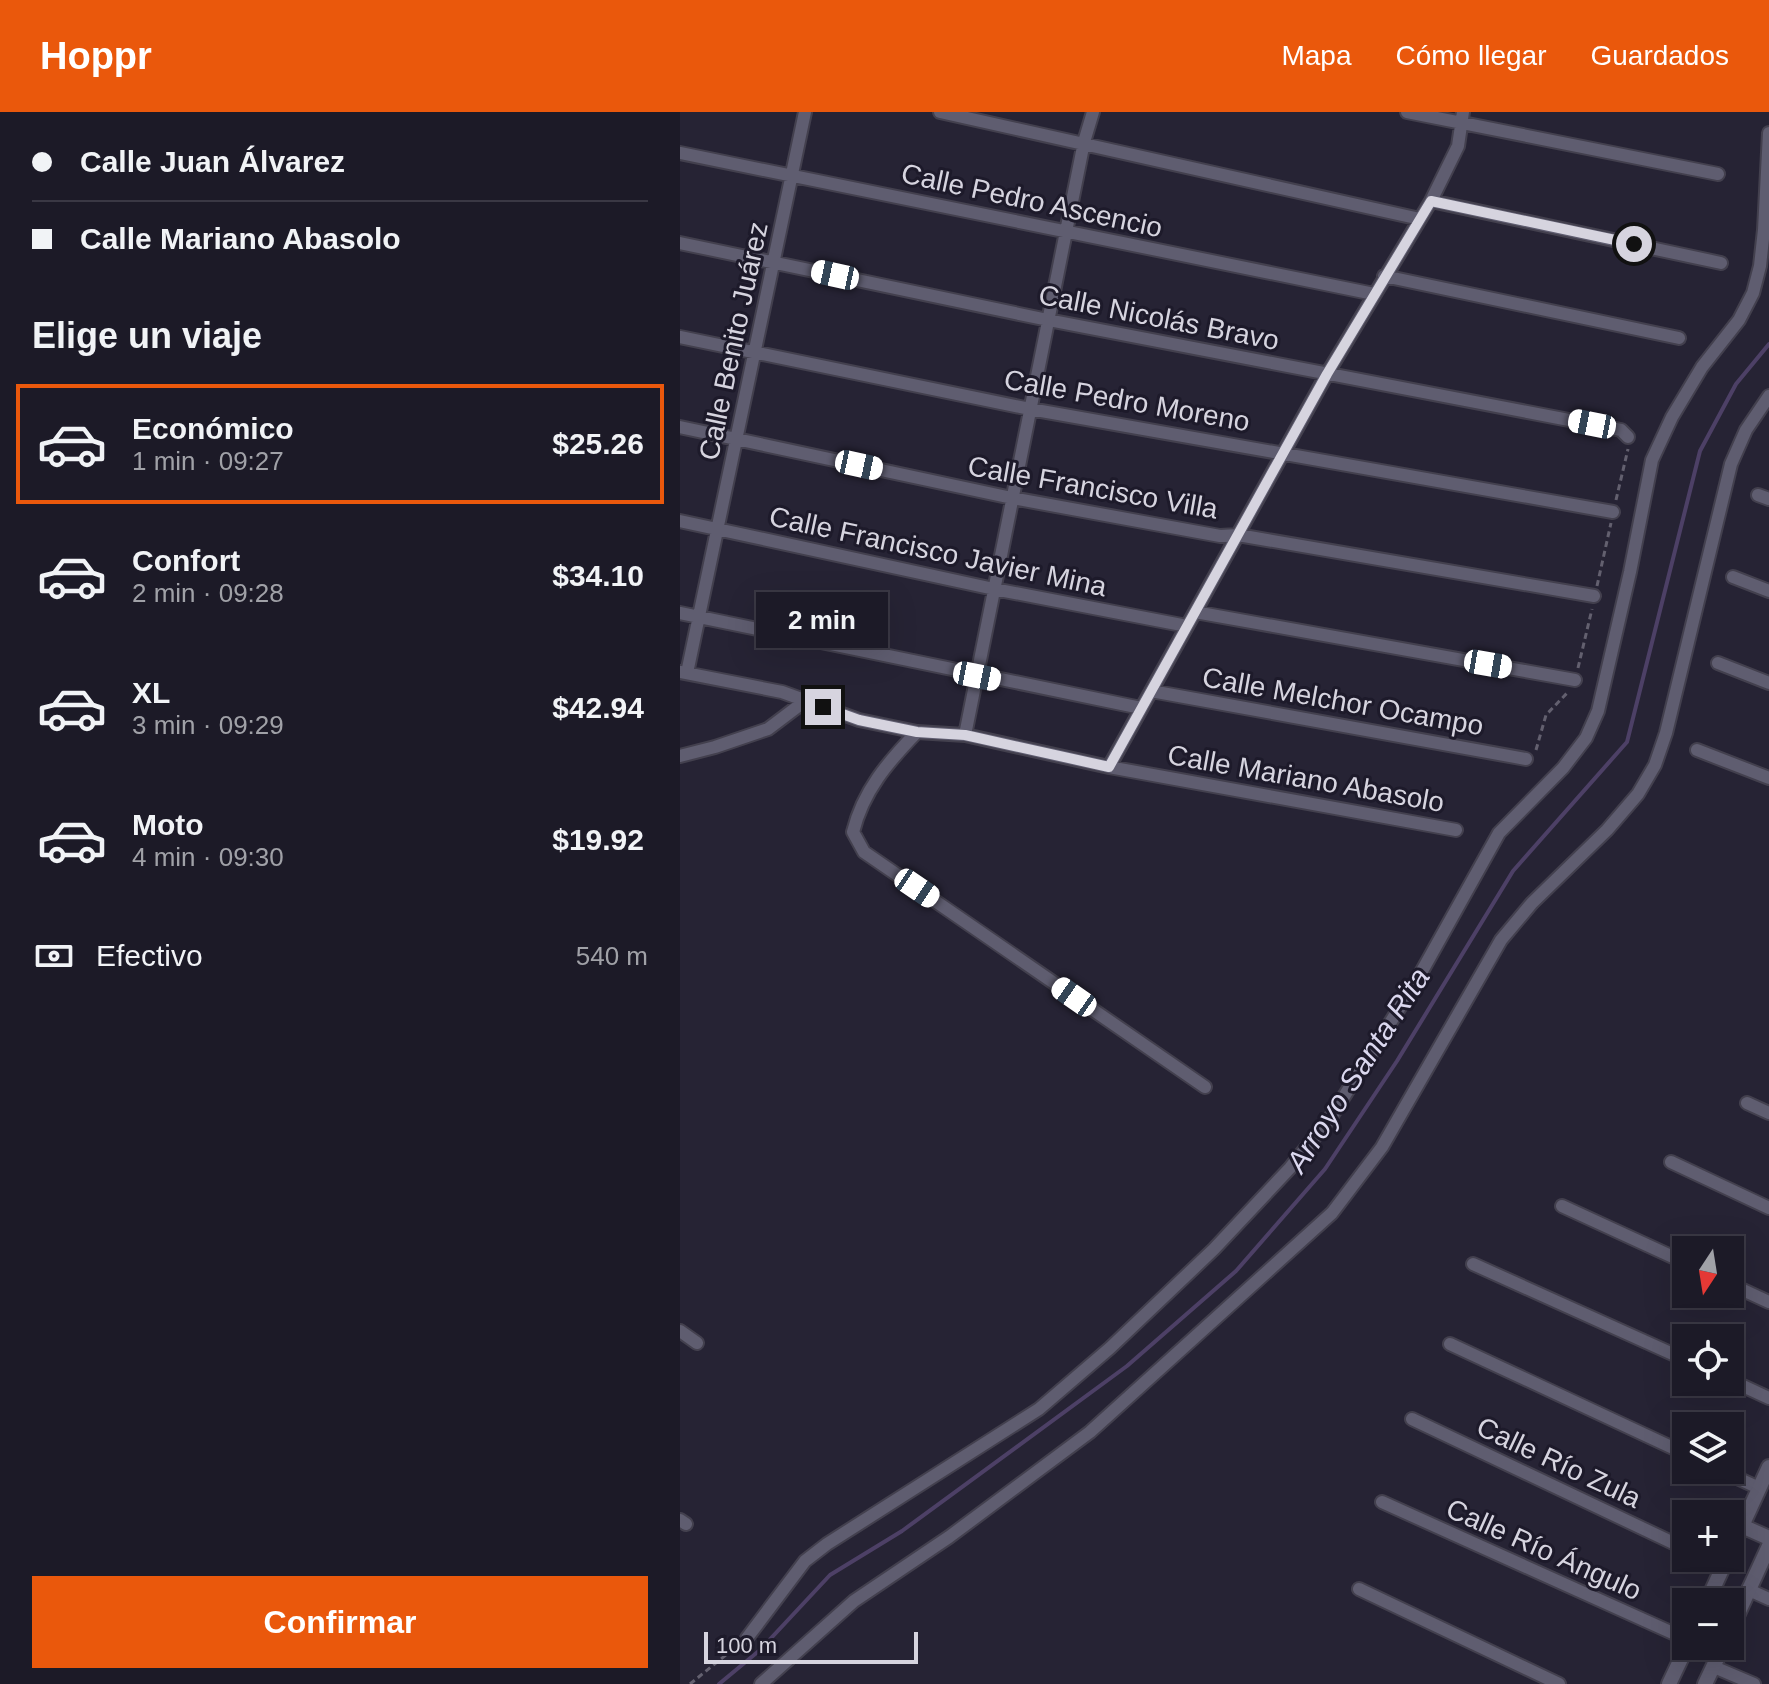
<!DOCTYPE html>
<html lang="es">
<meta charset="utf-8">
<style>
body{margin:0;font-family:Helvetica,sans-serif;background:#292733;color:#f1f3f6;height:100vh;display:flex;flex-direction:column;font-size:30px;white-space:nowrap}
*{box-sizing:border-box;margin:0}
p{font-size:26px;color:#a0a1a7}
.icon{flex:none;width:44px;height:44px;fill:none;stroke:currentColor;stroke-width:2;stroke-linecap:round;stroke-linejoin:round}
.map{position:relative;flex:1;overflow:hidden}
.side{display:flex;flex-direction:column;background:#1c1a27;width:680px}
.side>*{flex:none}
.hud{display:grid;align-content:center;height:176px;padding:0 32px;background:#1c1a27}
.needle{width:52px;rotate:192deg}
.tools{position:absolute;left:992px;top:1124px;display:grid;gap:16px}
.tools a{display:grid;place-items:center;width:72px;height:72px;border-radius:0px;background:#1c1a27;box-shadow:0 8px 32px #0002,0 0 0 2px #3a3844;font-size:40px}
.scale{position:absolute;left:24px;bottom:20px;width:214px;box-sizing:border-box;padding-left:8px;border:4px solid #d6d4df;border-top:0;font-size:22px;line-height:28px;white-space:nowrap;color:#d6d4df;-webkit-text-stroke:6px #1d1a2a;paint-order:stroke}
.end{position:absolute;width:36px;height:36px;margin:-18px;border:10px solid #d6d4df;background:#111;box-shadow:0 0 0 4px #111}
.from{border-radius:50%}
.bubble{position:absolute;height:56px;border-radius:0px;background:#1c1a27;box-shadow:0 8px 32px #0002,0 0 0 2px #3a3844;font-size:26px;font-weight:800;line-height:56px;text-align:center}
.car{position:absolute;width:24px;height:48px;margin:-24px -12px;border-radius:10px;box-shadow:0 0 6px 2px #0007;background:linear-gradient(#fff 24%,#345 0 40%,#fff 0 76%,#345 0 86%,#fff 0)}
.hud b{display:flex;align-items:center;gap:28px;height:76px;font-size:30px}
.hud b+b{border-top:2px solid #3a3844}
.hud i{width:20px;height:20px;background:#f1f3f6}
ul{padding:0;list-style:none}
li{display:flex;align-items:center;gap:24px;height:120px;margin:0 16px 12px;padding:0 16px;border:4px solid transparent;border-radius:0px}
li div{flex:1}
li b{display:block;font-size:30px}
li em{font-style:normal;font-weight:800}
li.selected{border-color:#ea580c}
li>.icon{width:72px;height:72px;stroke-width:1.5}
h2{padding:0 32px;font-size:36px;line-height:96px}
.pay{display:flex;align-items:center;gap:20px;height:88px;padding:0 32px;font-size:30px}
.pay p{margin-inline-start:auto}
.action{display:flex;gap:16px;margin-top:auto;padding:16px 32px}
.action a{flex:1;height:92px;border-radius:0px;background:#ea580c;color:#fff;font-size:32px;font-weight:800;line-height:92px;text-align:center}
header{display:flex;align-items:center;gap:48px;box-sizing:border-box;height:112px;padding:0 40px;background:#ea580c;color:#fff}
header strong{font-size:38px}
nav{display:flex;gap:44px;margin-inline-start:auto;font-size:28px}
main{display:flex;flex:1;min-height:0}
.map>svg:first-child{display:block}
</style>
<header>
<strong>Hoppr</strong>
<nav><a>Mapa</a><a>Cómo llegar</a><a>Guardados</a></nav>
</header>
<main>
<section class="side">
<div class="hud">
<b><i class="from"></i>Calle Juan Álvarez</b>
<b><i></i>Calle Mariano Abasolo</b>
</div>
<h2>Elige un viaje</h2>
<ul>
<li class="selected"><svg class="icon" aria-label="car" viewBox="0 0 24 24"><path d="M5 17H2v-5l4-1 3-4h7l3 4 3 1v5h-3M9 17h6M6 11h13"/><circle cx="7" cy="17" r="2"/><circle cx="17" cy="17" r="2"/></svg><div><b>Económico</b><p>1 min · 09:27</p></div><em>$25.26</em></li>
<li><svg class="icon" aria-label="car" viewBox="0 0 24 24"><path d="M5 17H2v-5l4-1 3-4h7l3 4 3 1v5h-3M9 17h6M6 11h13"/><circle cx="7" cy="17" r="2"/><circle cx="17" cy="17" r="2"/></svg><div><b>Confort</b><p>2 min · 09:28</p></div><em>$34.10</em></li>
<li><svg class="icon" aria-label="car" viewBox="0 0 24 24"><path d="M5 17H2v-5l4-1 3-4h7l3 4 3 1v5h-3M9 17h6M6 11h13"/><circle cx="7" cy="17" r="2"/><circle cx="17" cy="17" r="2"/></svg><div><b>XL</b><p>3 min · 09:29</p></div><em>$42.94</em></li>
<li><svg class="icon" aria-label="car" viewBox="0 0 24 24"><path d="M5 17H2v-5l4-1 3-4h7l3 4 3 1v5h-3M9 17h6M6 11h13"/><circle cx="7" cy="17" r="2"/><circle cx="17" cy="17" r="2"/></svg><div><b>Moto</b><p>4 min · 09:30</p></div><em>$19.92</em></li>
</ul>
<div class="pay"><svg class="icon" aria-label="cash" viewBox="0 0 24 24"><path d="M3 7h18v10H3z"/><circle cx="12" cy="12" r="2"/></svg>Efectivo<p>540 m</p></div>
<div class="action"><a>Confirmar</a></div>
</section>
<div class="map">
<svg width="1089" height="1572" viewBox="0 0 1089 1572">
<rect width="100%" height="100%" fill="#262334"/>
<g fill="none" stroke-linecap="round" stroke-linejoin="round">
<path stroke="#4d4066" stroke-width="4" d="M39,1572L80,1538L150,1463L222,1419L447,1254L556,1159L645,1057L717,949L833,759L947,630L1020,339L1056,272L1089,232"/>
<defs>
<path id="minor" d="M260,0L740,107
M727,0L1038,62
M0,41L694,182
M751,89L1041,151
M0,131L368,208L941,318L948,325
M704,164L999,226
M0,225L350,297L933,400
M0,315L332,386L540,424L558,423L914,484
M1078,383L1089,387
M0,409L314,477L507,514
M1053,465L1089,479
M515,500L895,568
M0,501L461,596
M1038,551L1089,571
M0,560L102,580L179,608L237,620L285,623L429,655L776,718
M7,561L125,0
M471,579L846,647
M237,620C208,650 183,679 173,720L184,740L525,975
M285,623L404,30L413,0
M1017,638L1089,666
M0,644L35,635L88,617L125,589
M429,655L647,262L751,89L778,34L783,0
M1067,991L1089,1001
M991,1050L1089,1096
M882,1094L1006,1151
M793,1152L1006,1248
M1050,1172L1089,1190
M0,1219L17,1231
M770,1232L1006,1342
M1050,1268L1089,1286
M732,1307L1006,1437
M1040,1358L1079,1376
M702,1390L1006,1527
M0,1408L6,1412
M1026,1446L1043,1454
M679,1477L879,1572
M1069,1478L1089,1487
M67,1526L125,1449L147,1432L359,1297L430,1236L534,1137L610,1056L653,1002L737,868L819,721L883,656L906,626L918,599L950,460L972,348L992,305L1022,255L1059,208L1073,181L1080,154L1084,118L1089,21
M1034,1555L1074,1572
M81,1572L174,1489L269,1425L410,1320L652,1101L702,1035L821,828L852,791L927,718L958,682L975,653L986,621L1051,352L1066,318L1089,284"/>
<path id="tertiary" d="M1062,1414L1089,1426
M1050,1440L1089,1355
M1027,1490L1047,1446
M1050,1519L1089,1434
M989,1572L1007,1534
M1025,1572L1043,1534"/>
</defs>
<use href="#minor" stroke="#43404e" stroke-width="16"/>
<use href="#tertiary" stroke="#43404e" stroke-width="18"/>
<path stroke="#63606f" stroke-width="3" stroke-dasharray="6 4" stroke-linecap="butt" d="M936,388L948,337
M917,474L931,411
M898,556L912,497
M856,638L866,603L888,580
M10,1572L57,1534"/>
<use href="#minor" stroke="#5f5d70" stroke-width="12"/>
<use href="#tertiary" stroke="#5f5d70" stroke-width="14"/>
</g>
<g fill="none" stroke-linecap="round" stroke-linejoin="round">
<path stroke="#d6d4df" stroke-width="10" d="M143,595L179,608L237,620L285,623L429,655L647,262L751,89L954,132"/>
</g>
<g text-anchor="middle" stroke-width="6" stroke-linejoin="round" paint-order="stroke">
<g font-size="28" fill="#d6d4df" stroke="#1d1a2a">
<text transform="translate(352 88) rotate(12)" y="10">Calle Pedro Ascencio</text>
<text transform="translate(479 205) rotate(11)" y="10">Calle Nicolás Bravo</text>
<text transform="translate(53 229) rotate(-78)" y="10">Calle Benito Juárez</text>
<text transform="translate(447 288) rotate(10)" y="10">Calle Pedro Moreno</text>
<text transform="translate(413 375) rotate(10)" y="10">Calle Francisco Villa</text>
<text transform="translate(258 439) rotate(12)" y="10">Calle Francisco Javier Mina</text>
<text transform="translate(663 589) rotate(10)" y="10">Calle Melchor Ocampo</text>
<text transform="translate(626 666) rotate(10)" y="10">Calle Mariano Abasolo</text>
<text transform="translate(879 1350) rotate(25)" y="10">Calle Río Zula</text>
<text transform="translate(864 1437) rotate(24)" y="10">Calle Río Ángulo</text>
</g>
<g font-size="30" font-style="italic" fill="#dbd8ef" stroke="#1d1a2a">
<text transform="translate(678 958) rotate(-57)" y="10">Arroyo Santa Rita</text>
</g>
</g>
</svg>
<div class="tools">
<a><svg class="needle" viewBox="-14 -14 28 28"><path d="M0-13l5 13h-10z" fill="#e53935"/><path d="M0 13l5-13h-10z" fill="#a0a1a7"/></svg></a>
<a><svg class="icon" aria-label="locate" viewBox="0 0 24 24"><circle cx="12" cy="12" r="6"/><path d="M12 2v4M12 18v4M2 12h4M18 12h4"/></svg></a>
<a><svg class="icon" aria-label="layers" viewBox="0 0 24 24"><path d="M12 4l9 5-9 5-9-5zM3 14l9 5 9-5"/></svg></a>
<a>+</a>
<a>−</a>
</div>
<div class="scale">100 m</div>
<i class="end from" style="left:954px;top:132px"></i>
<i class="end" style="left:143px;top:595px"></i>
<div class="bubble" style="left:76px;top:480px;width:132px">2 min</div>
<i class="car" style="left:155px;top:163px;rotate:282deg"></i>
<i class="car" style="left:912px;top:312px;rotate:281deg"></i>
<i class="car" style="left:179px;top:353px;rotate:102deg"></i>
<i class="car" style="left:808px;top:552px;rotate:100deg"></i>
<i class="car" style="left:297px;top:564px;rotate:101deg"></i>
<i class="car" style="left:237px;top:776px;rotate:124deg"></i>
<i class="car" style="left:394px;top:885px;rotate:305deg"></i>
</div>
</main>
